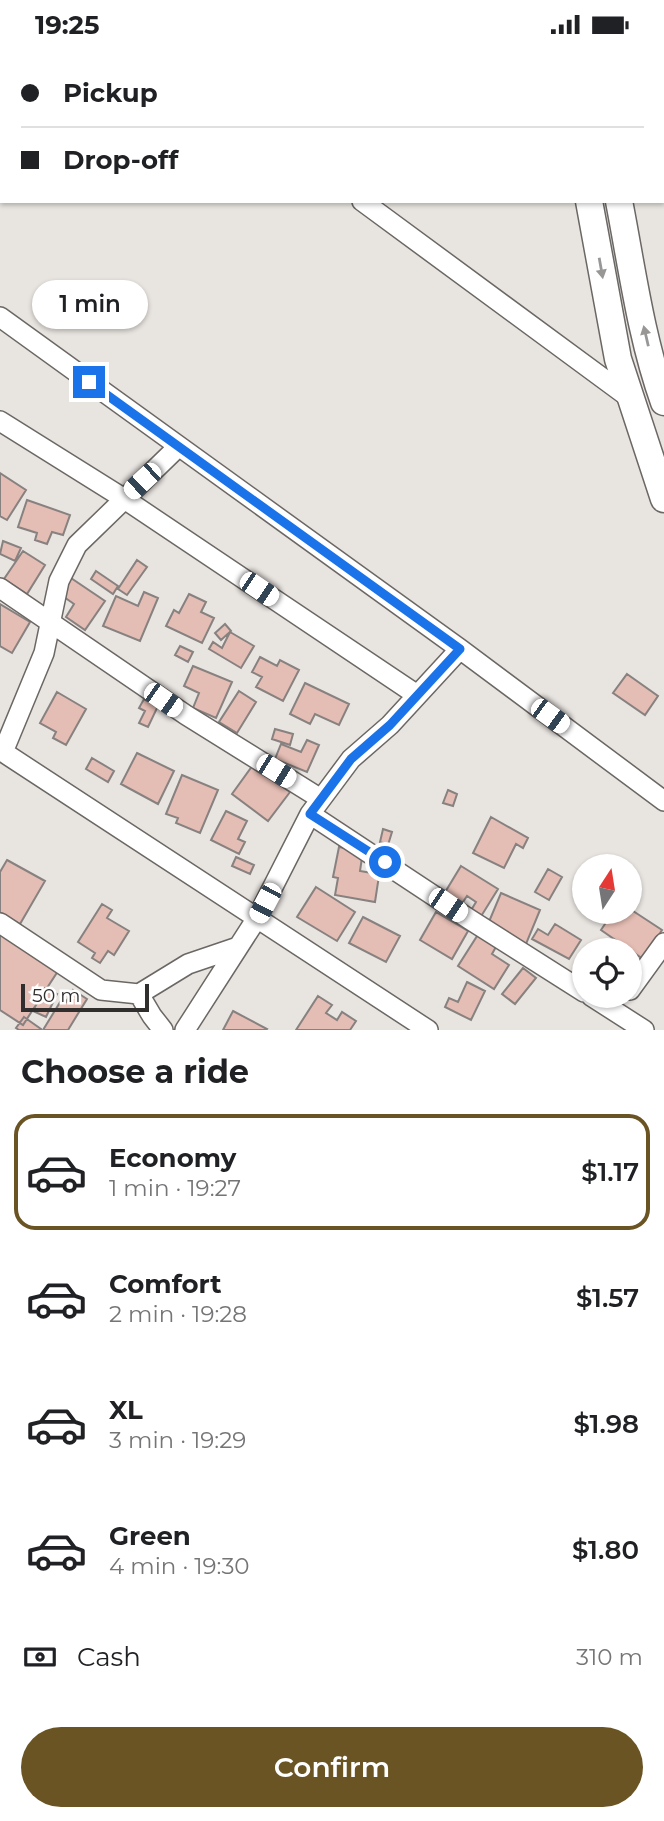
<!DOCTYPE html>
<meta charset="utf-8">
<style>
body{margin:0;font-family:Montserrat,sans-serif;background:#f6f6f6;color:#202124;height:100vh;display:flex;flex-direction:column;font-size:26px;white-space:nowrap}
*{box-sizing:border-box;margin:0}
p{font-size:23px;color:#757577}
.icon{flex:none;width:38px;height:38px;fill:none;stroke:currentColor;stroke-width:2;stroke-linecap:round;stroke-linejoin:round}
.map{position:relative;height:981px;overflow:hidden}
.panel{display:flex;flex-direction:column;background:#fff;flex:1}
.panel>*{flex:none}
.guide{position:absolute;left:0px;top:0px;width:665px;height:154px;box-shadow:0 2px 5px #0004;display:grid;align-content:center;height:154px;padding:0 21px;background:#fff}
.needle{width:46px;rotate:12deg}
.buttons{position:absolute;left:572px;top:805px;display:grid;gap:14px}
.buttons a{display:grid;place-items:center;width:70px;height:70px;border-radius:50%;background:#fff;box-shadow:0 2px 5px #0004;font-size:35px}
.scale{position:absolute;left:21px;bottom:18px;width:128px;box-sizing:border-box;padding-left:7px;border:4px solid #312f2e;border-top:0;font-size:19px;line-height:24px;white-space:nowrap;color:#312f2e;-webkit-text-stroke:5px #fff;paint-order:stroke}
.end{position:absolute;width:32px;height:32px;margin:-16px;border:9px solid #1a73e8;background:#fff;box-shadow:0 0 0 4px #fff}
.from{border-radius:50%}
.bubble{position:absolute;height:49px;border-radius:24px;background:#fff;box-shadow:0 2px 5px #0004;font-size:23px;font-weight:600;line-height:49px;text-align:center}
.car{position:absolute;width:21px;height:42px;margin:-21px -10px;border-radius:9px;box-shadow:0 0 5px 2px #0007;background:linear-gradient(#fff 24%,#345 0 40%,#fff 0 76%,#345 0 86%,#fff 0)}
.guide b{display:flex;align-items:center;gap:24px;height:66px;font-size:26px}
.guide b+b{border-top:2px solid #e0e0e0}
.guide i{width:18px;height:18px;background:#202124}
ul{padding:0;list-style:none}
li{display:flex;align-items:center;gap:21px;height:116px;margin:0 14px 10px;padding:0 7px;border:4px solid transparent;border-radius:21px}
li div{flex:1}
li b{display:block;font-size:26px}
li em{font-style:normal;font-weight:600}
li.on{border-color:#6b5424}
li>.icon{width:63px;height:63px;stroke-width:1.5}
h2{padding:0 21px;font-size:32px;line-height:84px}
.pay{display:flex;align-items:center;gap:18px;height:77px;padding:0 21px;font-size:26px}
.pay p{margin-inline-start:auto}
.action{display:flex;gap:14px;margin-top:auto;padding:14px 21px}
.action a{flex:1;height:80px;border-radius:42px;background:#6b5424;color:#fff;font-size:28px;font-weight:600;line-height:80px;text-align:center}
.status{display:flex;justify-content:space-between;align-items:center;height:49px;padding:0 35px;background:#fff;direction:ltr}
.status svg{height:19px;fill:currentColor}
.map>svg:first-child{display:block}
</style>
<div class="status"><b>19:25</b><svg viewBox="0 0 49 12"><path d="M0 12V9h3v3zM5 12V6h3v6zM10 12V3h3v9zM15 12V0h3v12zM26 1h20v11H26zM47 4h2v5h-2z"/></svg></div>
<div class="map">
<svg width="664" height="981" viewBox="0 0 664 981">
<rect width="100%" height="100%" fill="#e8e4e0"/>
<path fill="#e4bdb4" stroke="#878180" stroke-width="2" d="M0,424L26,441L7,471L0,467Z
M27,451L70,466L63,486L52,483L47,495L35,491L37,484L18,478Z
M3,492L21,499L15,512L0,505Z
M23,502L45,516L27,545L4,530Z
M137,511L147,518L127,546L118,540Z
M96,522L118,537L113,545L91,530Z
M65,525L105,552L85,581L66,568L74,555L54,541Z
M144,543L158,549L140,592L103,577L116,547L138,557Z
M189,545L206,553L201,563L214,569L202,594L166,577L174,561L179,564Z
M0,555L30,573L12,604L0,597Z
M225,575L231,582L221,591L215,584Z
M230,583L254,597L241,619L209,600L213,593L222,599Z
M180,597L193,603L188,613L175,606Z
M260,608L277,617L280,611L299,621L283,652L256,638L262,628L252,623Z
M193,617L232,633L216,669L193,659L199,644L184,637Z
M627,625L658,647L645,666L613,644Z
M305,634L349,655L339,676L315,665L310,675L290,665Z
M239,642L256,653L237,684L219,673Z
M57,643L86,660L66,696L53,689L56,683L40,674Z
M144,650L158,657L148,678L139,674L145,662L139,659Z
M275,680L293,685L290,696L272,690Z
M307,691L319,696L307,723L275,710L281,695L301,703Z
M137,704L174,722L158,755L121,735Z
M92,709L114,722L108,733L86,720Z
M253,716L290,743L268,772L232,745Z
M182,726L218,741L200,784L176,774L178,769L166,765Z
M448,741L457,745L453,757L443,754Z
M226,762L247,772L238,790L245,793L239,805L211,791Z
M491,768L528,789L523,799L516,795L504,819L473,804Z
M383,780L392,783L388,796L380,793Z
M339,798L363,802L360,822L372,824L373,819L380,820L375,853L335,846L338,829L333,828Z
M236,808L254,816L250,825L232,817Z
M7,811L45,832L20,875L0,863V823Z
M461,817L498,840L480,869L470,863L476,853L467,847L461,856L444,845Z
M548,820L562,828L549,851L535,843Z
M316,838L355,863L337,892L297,868Z
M501,844L540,861L526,895L508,887L509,884L488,875Z
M102,855L112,861L107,869L129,882L114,906L108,902L100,914L92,909L95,904L78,893Z
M630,860L662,881L643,910L601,881L613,863H630Z
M436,863L468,882L452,910L420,891Z
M363,868L400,887L386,913L349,894Z
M555,875L581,891L569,910L532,890L538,880L548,886Z
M479,884L497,896L492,905L509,916L494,940L458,917Z
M0,885L58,922L23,976L0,961Z
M523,919L536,929L515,955L502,945Z
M467,933L485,942L471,971L445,958L449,949L458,953Z
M44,939L57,945L46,968L33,962Z
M73,941L87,950L68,981H43L62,950L66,953Z
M318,947L332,956L326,964L337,971L342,963L356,972L350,981H296Z
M233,962L267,980L266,981H223Z
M24,968L41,980V981H19L16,979Z"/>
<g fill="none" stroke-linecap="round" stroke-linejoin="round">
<defs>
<path id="minor" d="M159,0L161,2
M362,152L631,350
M0,268L460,600L664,752
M0,372L123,449L417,646
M0,539L186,666L321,750
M0,701L428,981
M3,703L44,604L59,532L77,496L178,398
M310,765L469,870L584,943
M0,874L101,941L139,945L188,915L238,898
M630,941L664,894
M139,945L152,967L163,981
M591,947L644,981
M185,981L257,869L310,765L351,710L390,676L460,600"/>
<path id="secondary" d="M573,0V2
M602,0V2
M589,152L618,310L664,450
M619,152C632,219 641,289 664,353"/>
</defs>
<use href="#minor" stroke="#6b6764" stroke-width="22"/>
<use href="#secondary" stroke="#6b6764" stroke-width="29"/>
<use href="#minor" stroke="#fff" stroke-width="19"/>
<use href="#secondary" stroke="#fff" stroke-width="26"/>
</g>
<defs><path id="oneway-solid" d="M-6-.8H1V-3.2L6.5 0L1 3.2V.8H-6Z" transform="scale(1.75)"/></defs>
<g fill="#989796">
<use href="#oneway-solid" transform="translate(601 219) rotate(80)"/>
<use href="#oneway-solid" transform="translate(646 287) rotate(-103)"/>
</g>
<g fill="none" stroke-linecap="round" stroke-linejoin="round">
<path stroke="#1a73e8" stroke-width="9" d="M89,333L460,600L390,676L351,710L310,765L385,813"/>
</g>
</svg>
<div class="buttons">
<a><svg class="needle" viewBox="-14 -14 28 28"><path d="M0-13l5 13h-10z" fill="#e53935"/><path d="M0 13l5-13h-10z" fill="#757577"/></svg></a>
<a><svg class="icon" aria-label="locate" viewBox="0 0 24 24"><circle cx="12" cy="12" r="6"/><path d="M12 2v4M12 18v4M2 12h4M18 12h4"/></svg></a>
</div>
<div class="scale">50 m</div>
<i class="end from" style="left:385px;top:813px"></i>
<i class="end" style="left:89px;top:333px"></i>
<div class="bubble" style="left:32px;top:231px;width:116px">1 min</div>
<i class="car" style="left:142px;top:432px;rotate:227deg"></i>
<i class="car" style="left:259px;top:540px;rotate:124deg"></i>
<i class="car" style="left:163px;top:651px;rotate:125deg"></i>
<i class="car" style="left:550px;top:667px;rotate:126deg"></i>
<i class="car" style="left:276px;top:722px;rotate:122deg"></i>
<i class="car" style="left:265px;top:854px;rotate:208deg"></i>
<i class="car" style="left:448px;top:856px;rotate:124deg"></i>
<div class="guide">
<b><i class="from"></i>Pickup</b>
<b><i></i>Drop-off</b>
</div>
</div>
<section class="panel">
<h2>Choose a ride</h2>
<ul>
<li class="on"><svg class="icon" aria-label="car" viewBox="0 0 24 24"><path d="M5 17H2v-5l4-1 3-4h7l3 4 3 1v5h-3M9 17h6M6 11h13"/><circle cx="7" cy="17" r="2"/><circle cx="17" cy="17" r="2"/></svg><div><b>Economy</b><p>1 min · 19:27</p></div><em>$1.17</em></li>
<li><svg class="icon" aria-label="car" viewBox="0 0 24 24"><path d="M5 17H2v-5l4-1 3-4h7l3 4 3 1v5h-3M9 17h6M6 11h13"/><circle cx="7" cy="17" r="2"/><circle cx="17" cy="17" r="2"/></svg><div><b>Comfort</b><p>2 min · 19:28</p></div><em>$1.57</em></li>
<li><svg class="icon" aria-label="car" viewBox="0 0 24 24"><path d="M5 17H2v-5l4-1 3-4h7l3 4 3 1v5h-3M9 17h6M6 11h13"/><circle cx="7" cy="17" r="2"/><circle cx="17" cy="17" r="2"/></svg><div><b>XL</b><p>3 min · 19:29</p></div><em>$1.98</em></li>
<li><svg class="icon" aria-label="car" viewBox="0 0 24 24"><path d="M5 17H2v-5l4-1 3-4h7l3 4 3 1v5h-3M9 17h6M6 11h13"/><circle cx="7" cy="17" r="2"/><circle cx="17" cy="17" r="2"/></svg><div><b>Green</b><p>4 min · 19:30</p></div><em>$1.80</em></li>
</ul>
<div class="pay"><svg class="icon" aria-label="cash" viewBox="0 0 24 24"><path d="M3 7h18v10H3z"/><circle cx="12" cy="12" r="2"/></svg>Cash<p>310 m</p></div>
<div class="action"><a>Confirm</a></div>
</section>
